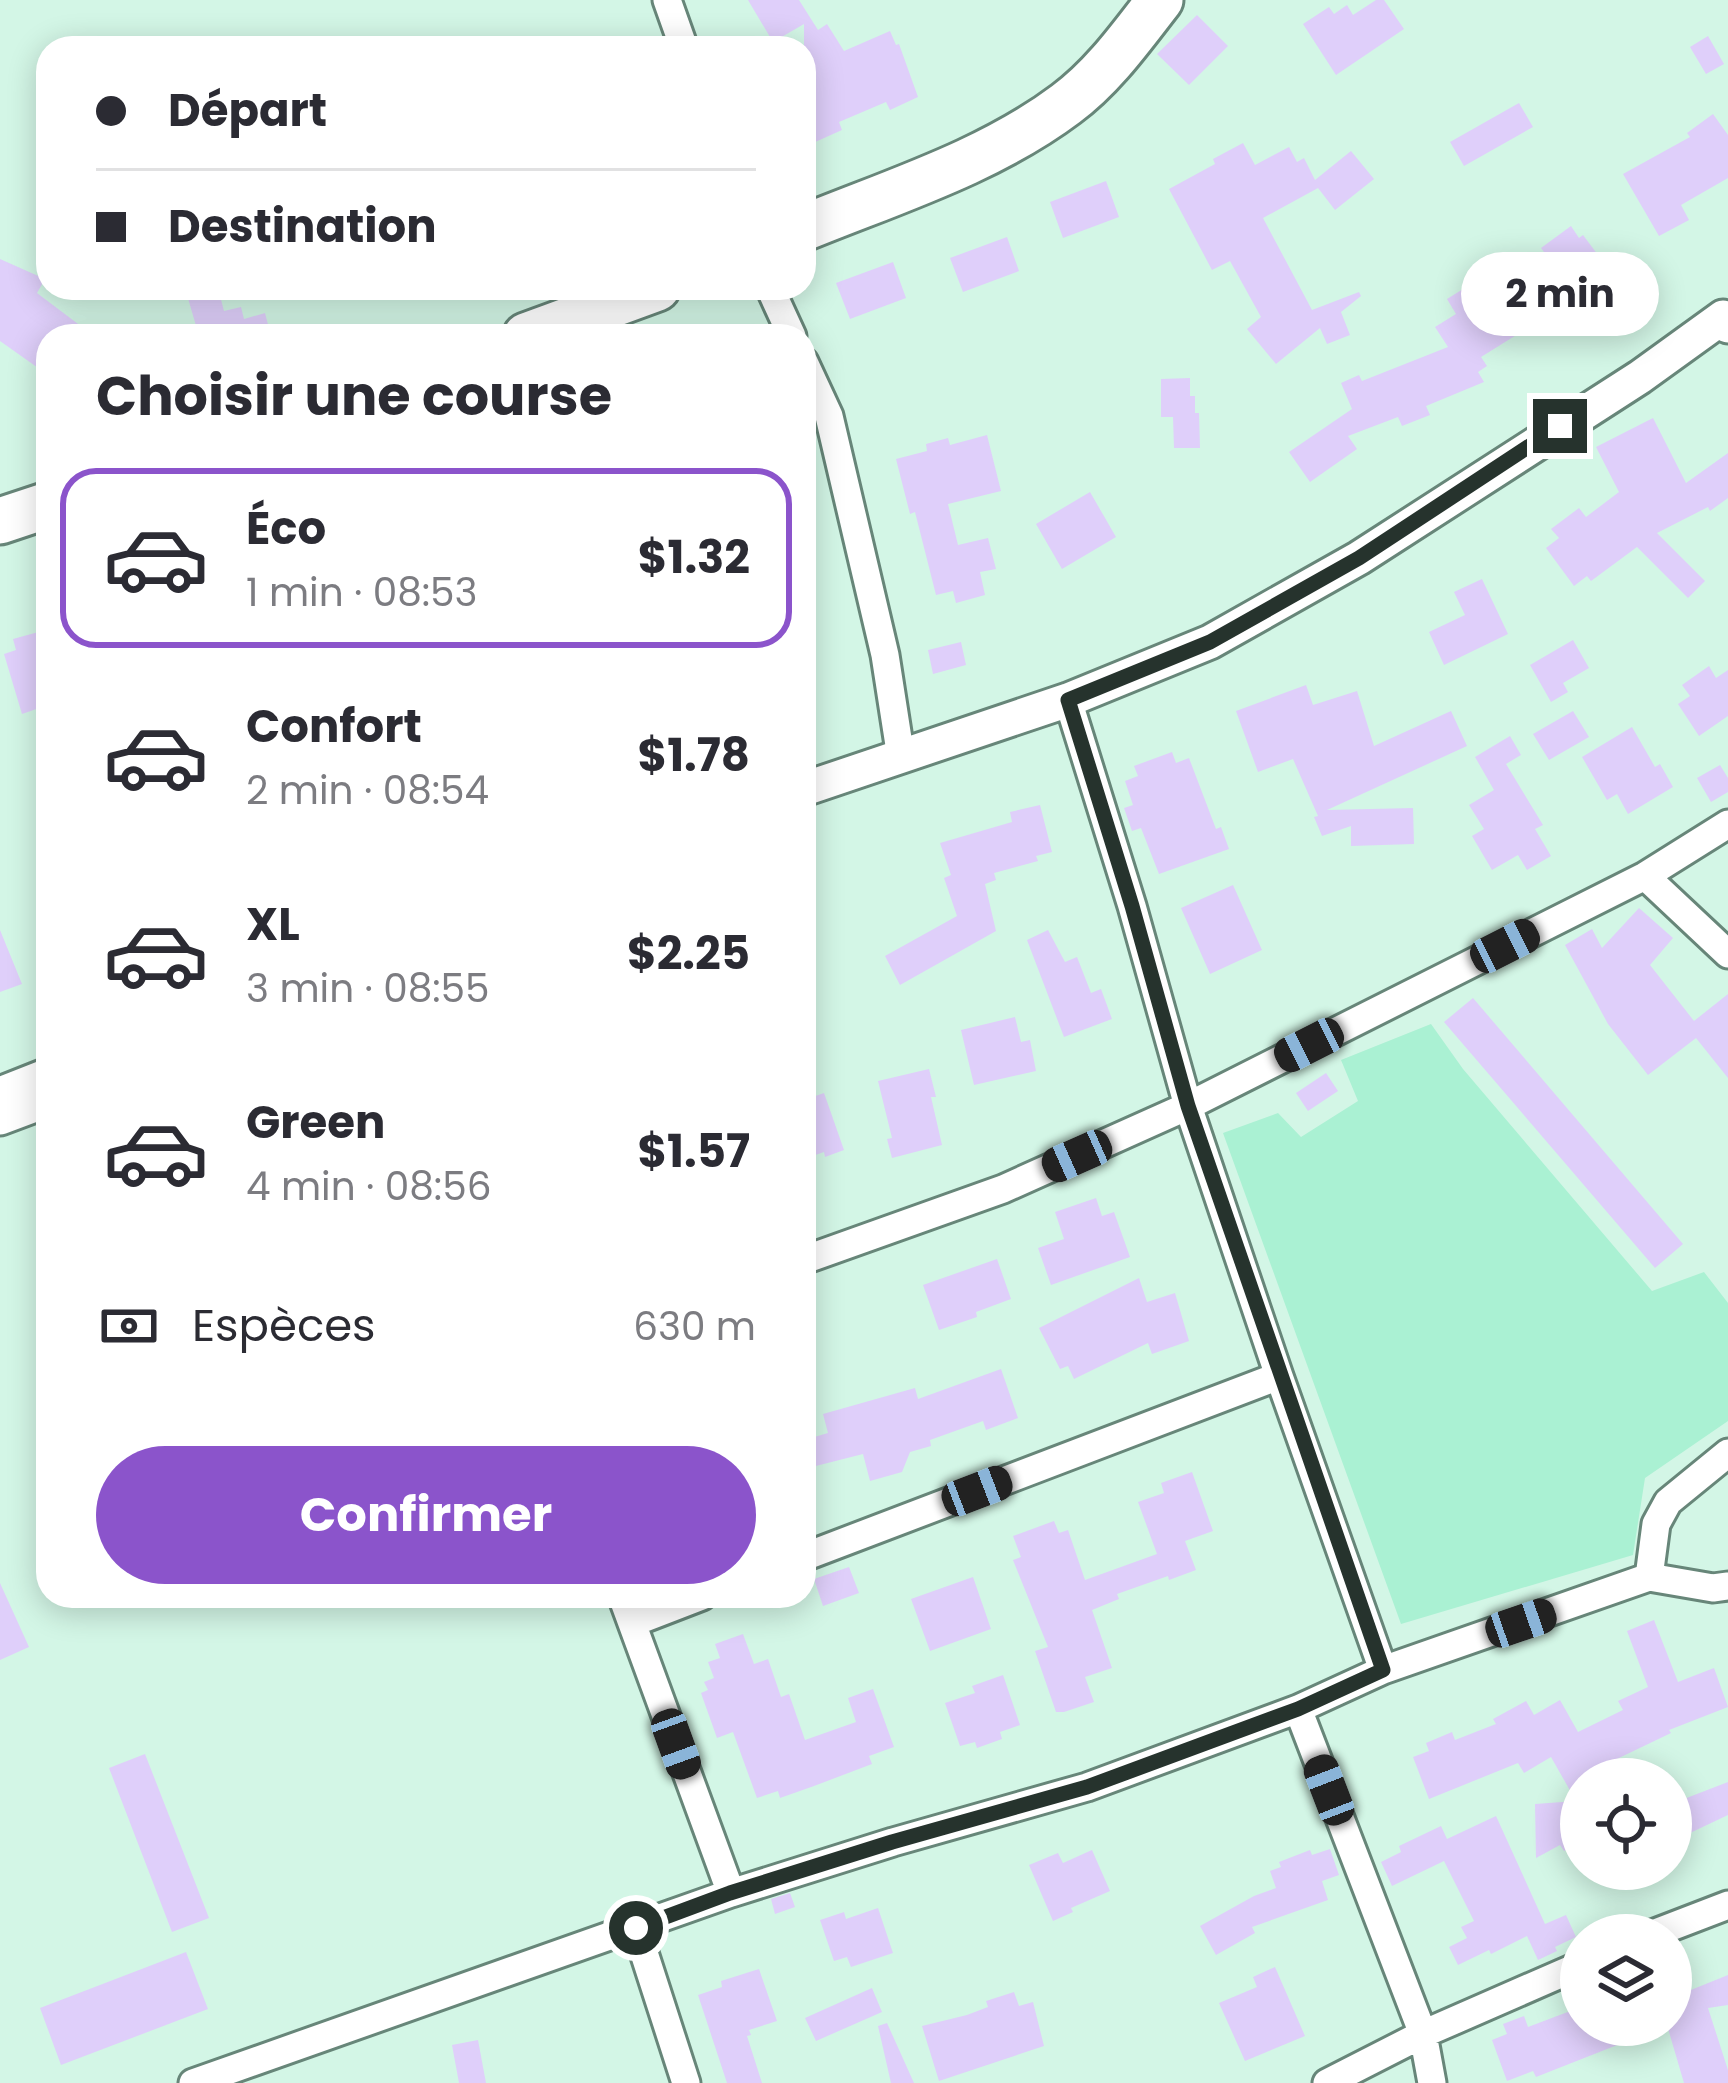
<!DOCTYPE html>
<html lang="fr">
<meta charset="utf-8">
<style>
body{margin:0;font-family:Poppins,sans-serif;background:#f2f2f3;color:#2b2b33;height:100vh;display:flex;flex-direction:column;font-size:45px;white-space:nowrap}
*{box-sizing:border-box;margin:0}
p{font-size:39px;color:#7c7c81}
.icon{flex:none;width:66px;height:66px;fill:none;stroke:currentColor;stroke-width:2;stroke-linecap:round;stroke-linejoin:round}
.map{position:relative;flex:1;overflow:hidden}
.drawer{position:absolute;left:36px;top:324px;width:780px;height:1284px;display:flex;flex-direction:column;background:#fff;border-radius:36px;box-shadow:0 6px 30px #0003}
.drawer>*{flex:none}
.top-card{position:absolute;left:36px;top:36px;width:780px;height:264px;border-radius:36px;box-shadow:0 6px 30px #0003;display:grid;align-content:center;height:264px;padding:0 60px;background:#fff}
.buttons{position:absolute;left:1560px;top:1758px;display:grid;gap:24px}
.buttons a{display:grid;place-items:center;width:132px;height:132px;border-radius:50%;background:#fff;box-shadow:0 6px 30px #0003;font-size:60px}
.end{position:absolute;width:54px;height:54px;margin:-27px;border:15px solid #26332d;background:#fff;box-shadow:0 0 0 6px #fff}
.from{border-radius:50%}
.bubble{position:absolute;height:84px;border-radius:42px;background:#fff;box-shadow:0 6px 30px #0003;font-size:39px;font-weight:700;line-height:84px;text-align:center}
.car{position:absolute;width:36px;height:72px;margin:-36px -18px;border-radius:15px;box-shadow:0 0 9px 3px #0007;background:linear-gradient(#222 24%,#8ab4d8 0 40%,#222 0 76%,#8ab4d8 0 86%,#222 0)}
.top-card b{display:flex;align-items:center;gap:42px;height:114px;font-size:45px}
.top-card b+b{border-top:3px solid #e1e1e2}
.top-card i{width:30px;height:30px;background:#2b2b33}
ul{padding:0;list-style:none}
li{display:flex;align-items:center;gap:36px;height:180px;margin:0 24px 18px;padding:0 36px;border:6px solid transparent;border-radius:36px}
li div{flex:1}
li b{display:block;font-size:45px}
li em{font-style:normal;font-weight:700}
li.current{border-color:#8b54cb}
li>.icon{width:108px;height:108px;stroke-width:1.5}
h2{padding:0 60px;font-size:54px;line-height:144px}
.pay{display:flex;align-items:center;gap:30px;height:132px;padding:0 60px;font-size:45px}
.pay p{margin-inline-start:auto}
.primary-button{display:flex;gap:24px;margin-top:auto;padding:24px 60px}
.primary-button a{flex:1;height:138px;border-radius:72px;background:#8b54cb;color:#fff;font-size:48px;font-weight:700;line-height:138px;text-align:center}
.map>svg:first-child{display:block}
</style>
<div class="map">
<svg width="1728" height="2083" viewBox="0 0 1728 2083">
<rect width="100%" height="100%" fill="#d3f6e6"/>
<path fill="#aaf1d3" d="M1431,1024L1463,1069L1652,1291L1704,1272L1728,1303V1421L1645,1478L1633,1555L1401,1624L1223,1133L1278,1113L1301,1137L1358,1101L1341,1060Z"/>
<path fill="#dfcffa" d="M748,0H799L818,30L827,24L844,51L890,31L896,45L899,44L918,97L890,110L886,102L839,122L842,130L813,143L804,121V24L773,42Z
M1376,0H1384L1404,29L1336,75L1303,24L1329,7L1334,14L1347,5L1353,15Z
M1197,15L1228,46L1189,85L1157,54Z
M1708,36L1724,64L1706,74L1690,47Z
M1519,103L1533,127L1464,166L1450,142Z
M1713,114L1728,135V178L1681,205L1689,220L1659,236L1623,174L1690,137L1687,133Z
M1243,143L1255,165L1289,147L1297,162L1304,158L1315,180L1351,151L1374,179L1335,210L1318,188L1263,218L1312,310L1359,292L1361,296L1341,312L1350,335L1327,344L1320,328L1276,364L1247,329L1261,317L1230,261L1212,270L1169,189L1215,164L1213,159Z
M1106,181L1119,217L1063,238L1050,202Z
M1571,226L1579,238L1583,235L1619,283L1553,333L1542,319L1481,357L1487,366L1478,372L1484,382L1426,406L1430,415L1402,426L1398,417L1348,436L1357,449L1310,482L1289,452L1352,409L1341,383L1359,375L1362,381L1448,347L1435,327L1456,314L1447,299L1471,284L1480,299L1500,286L1508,299L1545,272L1541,266L1550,260L1541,248Z
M1007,237L1019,271L963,292L950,258Z
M0,259L45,279L37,293L94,336H48V375L0,341Z
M893,262L906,298L850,319L836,283Z
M185,288H218L224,311L241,307L244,319L265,313L271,336H199Z
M1190,378V396H1195V413H1199L1200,448H1174L1173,417H1161V379Z
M1653,418L1686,483L1728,453V498L1710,511L1708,507L1657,533L1705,581L1688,598L1637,547L1591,581L1587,576L1574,586L1546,548L1559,538L1551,529L1579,508L1586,517L1619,492L1596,447Z
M987,435L1001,491L948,504L958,545L988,538L996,569L980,572L985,595L956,603L953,591L936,595L915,512L910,514L896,459L927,451L926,444L948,438L950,445Z
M1090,492L1116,537L1062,569L1036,524Z
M1482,579L1508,634L1444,665L1429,632L1465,615L1454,592Z
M42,631L48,650V682L38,685L45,706L22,714L4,654L16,650L13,639Z
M1573,640L1589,668L1563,683L1568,692L1551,702L1530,665Z
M961,642L966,665L933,674L928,650Z
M1709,666L1716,678L1728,670V716L1699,736L1678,704L1690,696L1682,685Z
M1306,685L1313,705L1357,691L1374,746L1451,711L1467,746L1327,810L1413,808L1414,844L1351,846V826L1322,836L1314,817L1318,816L1293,759L1258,772L1236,711Z
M1573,711L1589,737L1549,760L1533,734Z
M1632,727L1655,767L1660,764L1673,787L1628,814L1617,794L1607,800L1582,757Z
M1510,736L1521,755L1506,764L1543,825L1535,829L1551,856L1527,870L1518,855L1492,870L1472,836L1484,829L1469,805L1494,790L1475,757Z
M1172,752L1176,763L1189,758L1216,829L1221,827L1229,849L1159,874L1141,828L1132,831L1124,808L1133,805L1125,781L1138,776L1134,766Z
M1720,765L1728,778V792L1711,802L1697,778Z
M1040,805L1052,852L1036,856L1038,861L994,873L996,880L985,884L996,931L900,985L885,956L957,916L944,878L951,875L940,843L1012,822L1010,812Z
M1233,885L1262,950L1210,974L1181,908Z
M1639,908L1673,938L1650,965L1694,1021L1728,994V1078L1696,1038L1648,1075L1608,1024L1565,945L1592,929L1602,948Z
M0,930L22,984L0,992Z
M1048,930L1065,962L1077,957L1091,993L1101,989L1112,1019L1064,1037L1027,940Z
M1473,998L1683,1244L1655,1268L1444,1022Z
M1015,1017L1021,1042L1030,1040L1036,1071L974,1085L961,1030Z
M929,1069L936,1097H931L942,1145L892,1158L887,1139L892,1138L878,1081Z
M1326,1073L1338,1091L1308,1111L1296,1093Z
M824,1093L844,1150L825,1157L824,1152L804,1159V1100Z
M1096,1198L1102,1216L1114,1212L1130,1257L1051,1285L1038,1248L1064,1239L1055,1212Z
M997,1259L1011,1299L976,1312L977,1317L939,1330L923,1285Z
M1139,1278L1147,1302L1175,1293L1189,1341L1152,1354L1148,1343L1074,1379L1068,1366L1060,1369L1039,1328Z
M1001,1369L1018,1418L986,1430L983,1421L930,1440L931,1446L910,1452L902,1472L870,1481L863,1454L804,1469V1440L828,1433L823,1414L915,1388L918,1399Z
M1192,1472L1213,1531L1185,1541L1196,1570L1169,1580L1168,1576L1117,1594L1119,1599L1092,1610L1112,1668L1085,1677L1094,1702L1064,1712H1056L1035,1651L1048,1647L1013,1560L1021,1557L1013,1536L1054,1521L1059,1533L1068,1530L1085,1580L1157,1554L1138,1502L1164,1493L1161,1483Z
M849,1567L859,1593L823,1606L814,1579Z
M973,1577L991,1629L930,1651L911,1599Z
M0,1583L29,1647L0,1660Z
M1654,1620L1678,1682L1714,1668L1728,1707L1669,1730L1671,1733L1596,1769L1601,1779H1581V1841L1564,1851L1560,1845L1536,1858L1535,1804L1576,1801L1551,1757L1524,1773L1518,1763L1429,1799L1413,1757L1429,1751L1426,1743L1452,1732L1455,1740L1496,1724L1493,1719L1526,1701L1534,1715L1560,1700L1578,1732L1623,1710L1618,1701L1648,1687L1627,1631Z
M743,1634L754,1664L768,1659L781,1697L789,1694L805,1740L856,1722L848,1698L873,1689L894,1747L869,1756L872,1764L814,1786L780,1798L778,1791L757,1798L733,1732L717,1738L701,1693L708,1690L704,1682L714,1678L708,1662L720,1658L715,1644Z
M1003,1675L1020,1725L1000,1732L1002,1739L977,1748L975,1742L960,1746L945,1703L975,1693L972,1686Z
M145,1754L209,1918L172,1932L109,1768Z
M1728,1782V1815L1671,1842V1804Z
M1496,1816L1545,1924L1566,1915L1576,1937L1555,1947L1557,1951L1538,1960L1527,1936L1491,1954L1489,1950L1458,1965L1449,1947L1467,1938L1461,1927L1474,1921L1444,1861L1392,1886L1381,1862L1401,1852L1399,1846L1441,1826L1447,1839Z
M1330,1849L1339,1875L1322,1881L1328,1900L1252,1927L1255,1933L1216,1955L1200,1926L1254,1896L1276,1888L1270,1871L1281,1867L1279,1862L1310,1850L1312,1855Z
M1092,1850L1110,1891L1071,1908L1073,1912L1053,1921L1029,1865L1058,1853L1063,1863Z
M790,1893L795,1907L775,1914L771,1899Z
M878,1908L893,1953L851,1967L847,1957L834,1961L820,1920L844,1912L846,1919Z
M186,1952L208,2009L61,2065L40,2008Z
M1275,1967L1305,2036L1245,2061L1219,2003L1257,1987L1253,1977Z
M759,1969L777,2021L749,2030L751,2035L747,2036L762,2083H727L698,1995L722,1987L721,1981Z
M1728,1975V2005L1708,2008L1728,2070V2083H1684L1667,2025H1671V1998Z
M872,1988L882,2012L816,2041L805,2018Z
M1014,1992L1019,2006L1033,2002L1044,2046L939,2081L922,2026L967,2015L988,2007L986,2001Z
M1581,2007V2025H1663V2027L1536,2077L1533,2071L1507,2081L1492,2040L1507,2034L1503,2024L1524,2016L1528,2027Z
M887,2023L914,2083H891L878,2026Z
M478,2040L486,2083H459L452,2045Z"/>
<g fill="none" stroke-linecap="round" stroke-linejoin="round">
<defs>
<path id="minor" d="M667,0L684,48
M770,288L792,336
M804,362L829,416L885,655L901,758
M1068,700L1132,906L1188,1106L1279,1376L1383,1670
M1645,876L1728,954
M804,1260L1003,1189L1188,1106L1645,876L1728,824
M804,1557L1279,1376
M1649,1577L1656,1524L1668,1502L1728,1453
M622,1596L731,1893
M632,1623L702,1596
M1298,1709L1423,2034L1432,2083
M636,1928L686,2083
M1650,1935L1728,1905
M193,2083L731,1893L893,1842L1087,1787L1298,1709L1383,1670L1649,1577L1713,1588L1728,1586
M1327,2083L1423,2034L1581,1965"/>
<path id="tertiary" d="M804,789L1068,700L1210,642L1359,558L1640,377L1723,317L1728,326
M0,1094L48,1075
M0,1118L48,1100"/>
<path id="trunk" d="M804,228C892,192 989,162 1066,104C1103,77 1132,36 1160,0
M526,336L657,288
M0,521L48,505"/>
</defs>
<use href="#minor" stroke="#678679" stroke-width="33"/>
<use href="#tertiary" stroke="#678679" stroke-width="39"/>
<use href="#trunk" stroke="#678679" stroke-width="51"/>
<use href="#minor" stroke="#fff" stroke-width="27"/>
<use href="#tertiary" stroke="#fff" stroke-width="33"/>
<use href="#trunk" stroke="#fff" stroke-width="45"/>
</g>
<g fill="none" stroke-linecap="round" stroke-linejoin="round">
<path stroke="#26332d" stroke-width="15" d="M636,1928L730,1893L892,1842L1087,1787L1298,1709L1383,1670L1188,1106L1132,906L1068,700L1210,642L1359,558L1560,426"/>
</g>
</svg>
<div class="buttons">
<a><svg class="icon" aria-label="locate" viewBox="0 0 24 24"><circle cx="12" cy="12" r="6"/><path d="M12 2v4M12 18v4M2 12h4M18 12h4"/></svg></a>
<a><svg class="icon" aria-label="layers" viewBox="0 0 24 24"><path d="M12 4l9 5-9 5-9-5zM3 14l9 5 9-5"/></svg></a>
</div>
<i class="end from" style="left:636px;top:1928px"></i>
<i class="end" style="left:1560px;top:426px"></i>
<div class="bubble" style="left:1461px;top:252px;width:198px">2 min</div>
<i class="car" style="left:1505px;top:946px;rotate:63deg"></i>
<i class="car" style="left:1309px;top:1045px;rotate:243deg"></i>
<i class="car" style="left:1077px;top:1156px;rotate:246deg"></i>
<i class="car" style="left:977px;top:1491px;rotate:69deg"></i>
<i class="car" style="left:1521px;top:1623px;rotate:71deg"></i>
<i class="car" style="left:676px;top:1744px;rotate:160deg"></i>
<i class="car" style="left:1329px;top:1790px;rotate:339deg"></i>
<div class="top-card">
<b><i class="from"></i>Départ</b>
<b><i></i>Destination</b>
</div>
<section class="drawer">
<h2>Choisir une course</h2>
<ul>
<li class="current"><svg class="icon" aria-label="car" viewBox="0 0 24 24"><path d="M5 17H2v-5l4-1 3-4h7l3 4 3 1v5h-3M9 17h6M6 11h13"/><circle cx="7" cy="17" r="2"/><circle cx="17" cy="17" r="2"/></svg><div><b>Éco</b><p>1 min · 08:53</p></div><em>$1.32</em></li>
<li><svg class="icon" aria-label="car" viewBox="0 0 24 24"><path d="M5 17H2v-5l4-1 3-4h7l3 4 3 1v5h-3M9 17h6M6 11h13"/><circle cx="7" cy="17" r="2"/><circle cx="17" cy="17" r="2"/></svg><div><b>Confort</b><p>2 min · 08:54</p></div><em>$1.78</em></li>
<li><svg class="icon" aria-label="car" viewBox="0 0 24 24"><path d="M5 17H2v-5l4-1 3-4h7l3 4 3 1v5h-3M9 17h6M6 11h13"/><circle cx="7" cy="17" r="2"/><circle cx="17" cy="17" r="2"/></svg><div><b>XL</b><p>3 min · 08:55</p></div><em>$2.25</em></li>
<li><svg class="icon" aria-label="car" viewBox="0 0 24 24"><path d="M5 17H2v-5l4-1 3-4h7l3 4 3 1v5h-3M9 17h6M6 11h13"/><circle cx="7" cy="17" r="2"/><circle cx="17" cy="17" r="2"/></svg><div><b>Green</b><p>4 min · 08:56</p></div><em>$1.57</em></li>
</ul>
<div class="pay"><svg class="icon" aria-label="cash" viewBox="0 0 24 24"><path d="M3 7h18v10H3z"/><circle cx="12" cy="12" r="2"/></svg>Espèces<p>630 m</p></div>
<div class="primary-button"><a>Confirmer</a></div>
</section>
</div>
